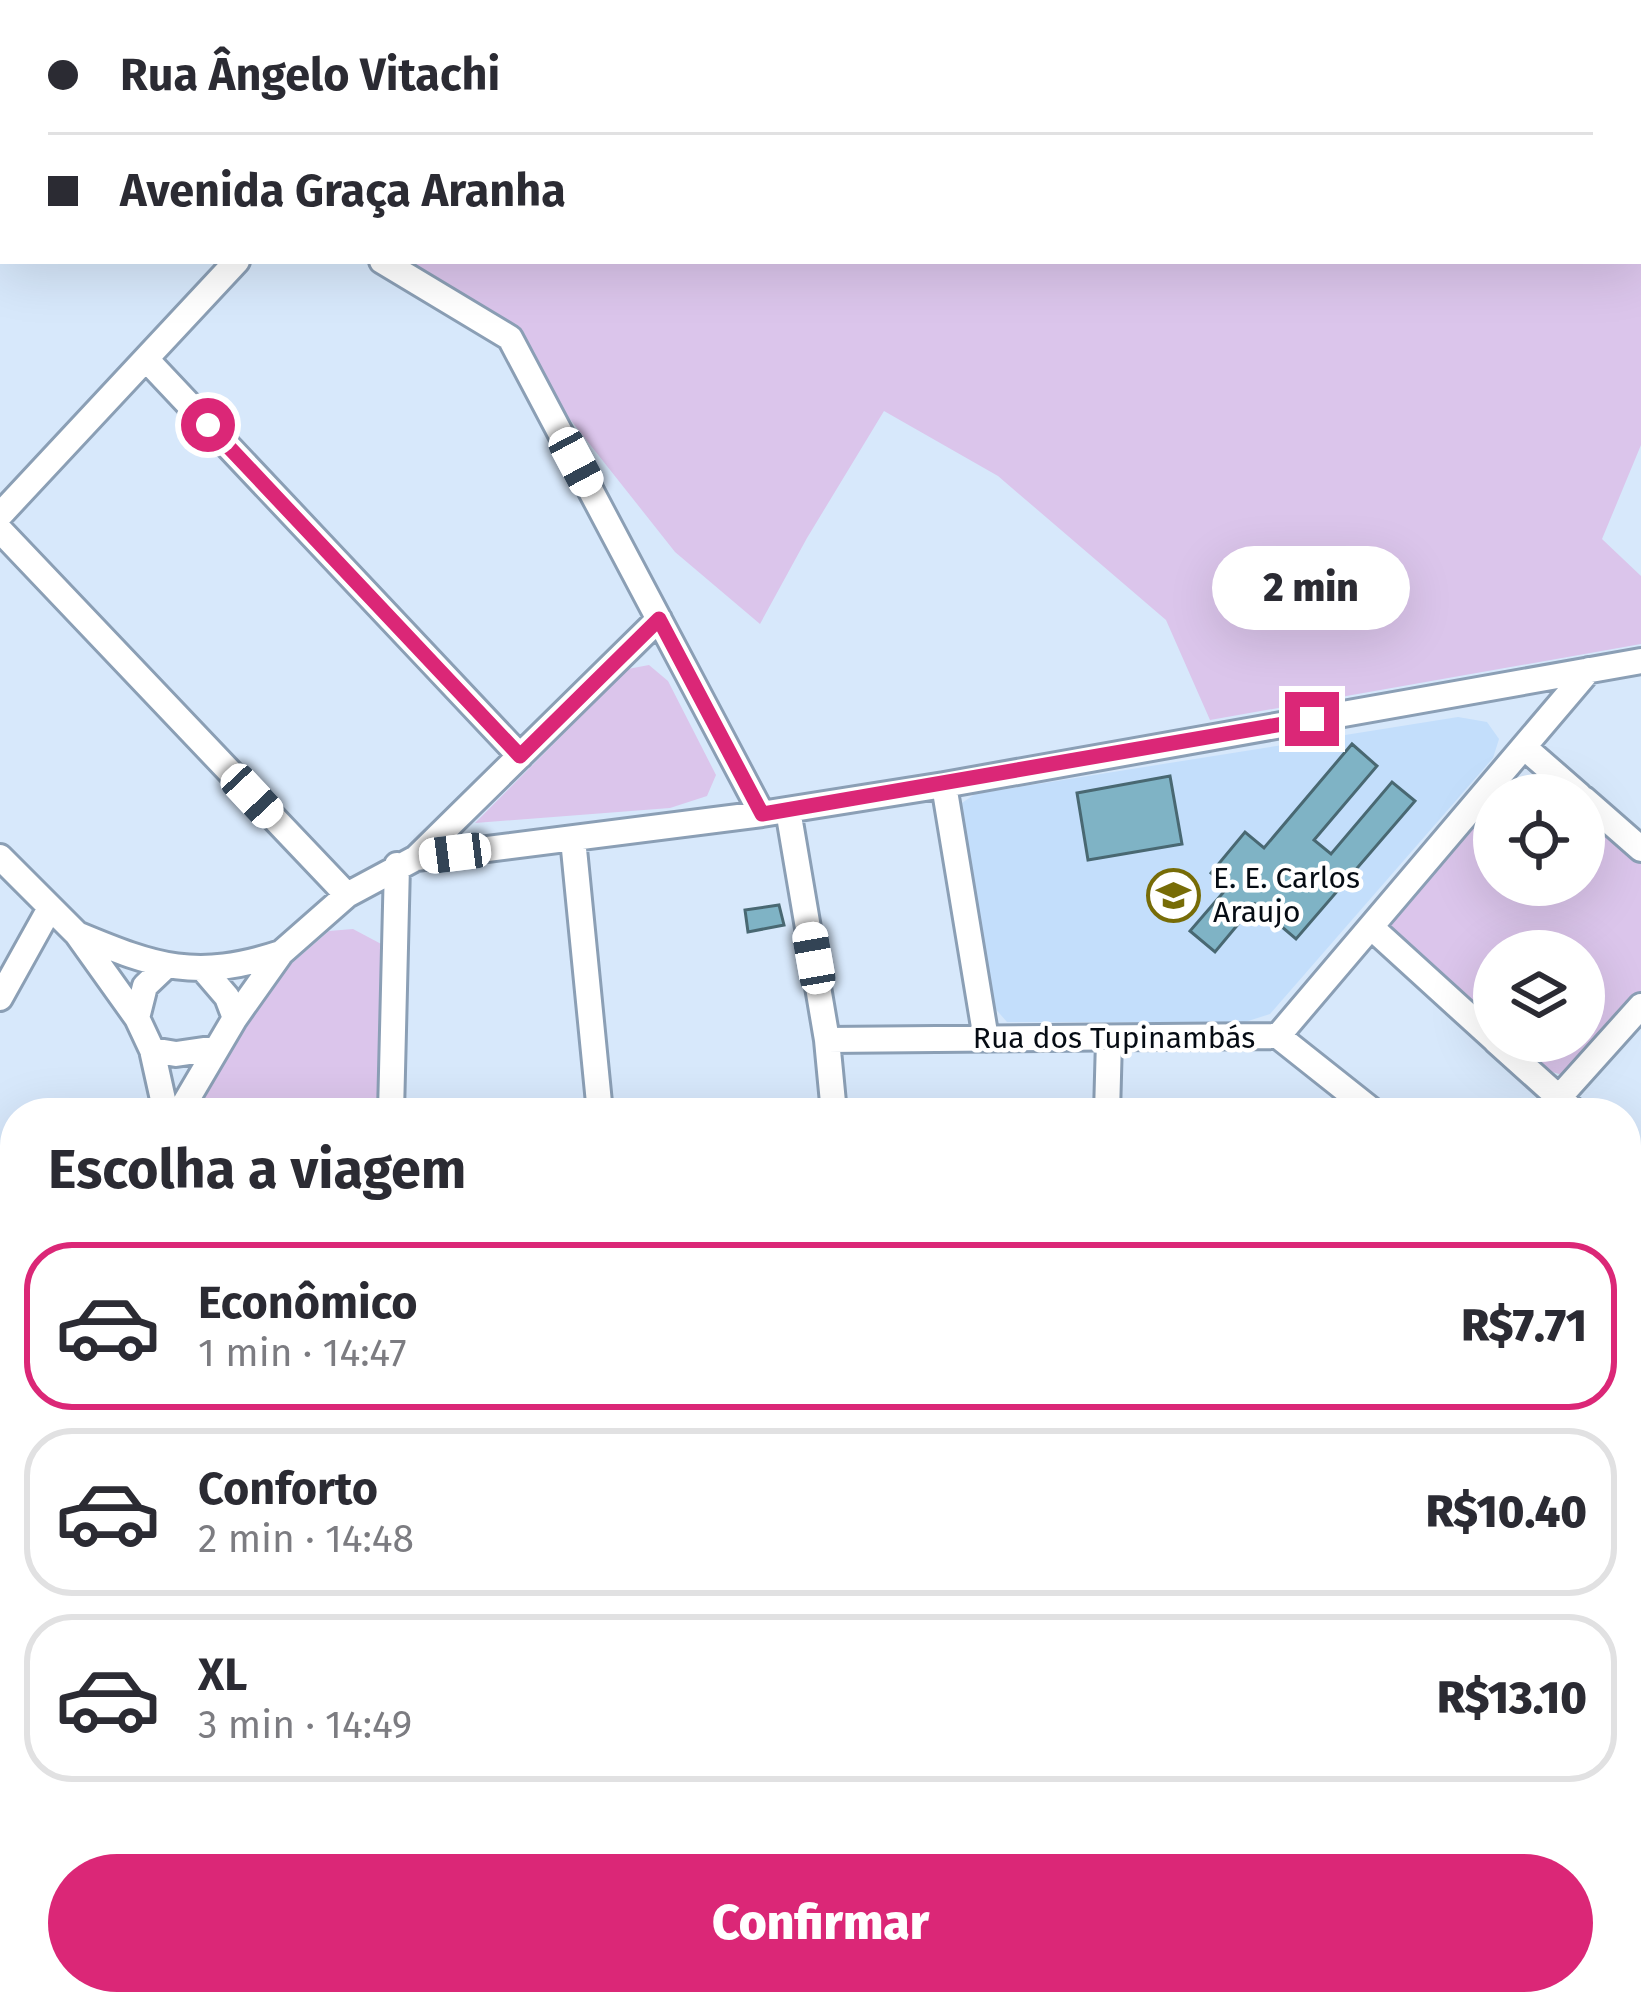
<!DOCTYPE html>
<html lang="pt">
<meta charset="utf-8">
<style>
body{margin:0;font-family:"Fira Sans",sans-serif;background:#f7f7f7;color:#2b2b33;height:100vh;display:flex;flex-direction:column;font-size:45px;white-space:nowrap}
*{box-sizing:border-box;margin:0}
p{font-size:39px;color:#7c7c81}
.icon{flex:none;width:66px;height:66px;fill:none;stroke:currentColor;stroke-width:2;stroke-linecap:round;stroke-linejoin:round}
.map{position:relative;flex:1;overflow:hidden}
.sheet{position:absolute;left:0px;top:1098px;width:1641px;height:918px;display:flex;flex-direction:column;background:#fff;border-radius:48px 48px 0 0;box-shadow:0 12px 48px #0002}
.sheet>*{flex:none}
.guide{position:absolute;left:0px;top:0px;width:1641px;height:264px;box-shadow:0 12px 48px #0002;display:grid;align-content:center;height:264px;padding:0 48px;background:#fff}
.controls{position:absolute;left:1473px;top:774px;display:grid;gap:24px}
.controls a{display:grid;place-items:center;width:132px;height:132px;border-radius:50%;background:#fff;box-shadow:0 12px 48px #0002;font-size:60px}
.end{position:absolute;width:54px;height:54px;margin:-27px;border:15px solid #db2777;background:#fff;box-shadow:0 0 0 6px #fff}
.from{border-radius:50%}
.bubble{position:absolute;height:84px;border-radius:42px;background:#fff;box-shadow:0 12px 48px #0002;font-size:39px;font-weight:800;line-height:84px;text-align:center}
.car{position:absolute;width:36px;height:72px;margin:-36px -18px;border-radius:15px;box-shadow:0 0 9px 3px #0007;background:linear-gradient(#fff 24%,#345 0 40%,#fff 0 76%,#345 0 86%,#fff 0)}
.guide b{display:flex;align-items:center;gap:42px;height:114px;font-size:45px}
.guide b+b{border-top:3px solid #e1e1e2}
.guide i{width:30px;height:30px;background:#2b2b33}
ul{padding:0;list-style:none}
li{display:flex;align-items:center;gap:36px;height:168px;margin:0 24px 18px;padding:0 24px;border:6px solid #e1e1e2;border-radius:48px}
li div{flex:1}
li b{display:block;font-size:45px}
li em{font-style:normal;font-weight:800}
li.active{border-color:#db2777}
li>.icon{width:108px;height:108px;stroke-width:1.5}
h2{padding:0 48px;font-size:54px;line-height:144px}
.cta{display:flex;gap:24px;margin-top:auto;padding:24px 48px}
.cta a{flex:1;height:138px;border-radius:72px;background:#db2777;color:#fff;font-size:48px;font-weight:800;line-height:138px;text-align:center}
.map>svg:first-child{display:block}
</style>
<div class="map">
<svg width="1641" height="2016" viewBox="0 0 1641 2016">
<rect width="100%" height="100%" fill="#d7e8fb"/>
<path fill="#c3defb" d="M1458,717L1487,722L1499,739L1493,758L1270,1014L1245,1022H1007L993,1006L961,820L962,803L975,794Z"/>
<path fill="#dbc5eb" d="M25,0H525L506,3Z
M828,0H1641V445L1602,539L1641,576V644L1210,720L1166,620L998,476L884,411L807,538L760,624L675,552L497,327L382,261H1638V3H811Z
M649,665L668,681L716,775L707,796L670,808L475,823L628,669Z
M1494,800V885H1584V804L1641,855V996L1578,1067L1562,1075L1534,1066L1507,1041H1584V951H1494V1029L1391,934L1387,922Z
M353,929L385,946L383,1113H194L275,978L329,931Z"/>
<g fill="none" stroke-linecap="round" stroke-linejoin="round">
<path stroke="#649090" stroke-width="6" d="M1069,0L1080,3
M1638,166H1641"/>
</g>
<path fill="#7fb3c5" stroke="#496872" stroke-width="3" d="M1352,744L1377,766L1314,840L1331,854L1392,782L1415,801L1296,939L1255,904L1215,952L1190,931L1228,887L1211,873L1245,832L1264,848Z
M1170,776L1182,844L1088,860L1077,793Z
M779,905L784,925L748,932L745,910Z
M15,1411V1557L0,1547V1437Z
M0,1749H15V1881H0Z
M218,2001H296V2016H218Z"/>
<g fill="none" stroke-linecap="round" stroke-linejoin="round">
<defs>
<path id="minor" d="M627,3L645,0
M0,10L3,12
M0,247L3,244
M382,261L510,338L762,814
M146,359L520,756
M0,515L237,261
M0,530L347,895
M1524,747L1579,795
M944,785L986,1039
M1584,799L1641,849
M788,810L827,1040L834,1113
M573,839L600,1113
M0,857L77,934L137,1018L152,1050L166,1113
M416,858L762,814L944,785L1641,661
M1371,927L1494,1039
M77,934C156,967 196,981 281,953
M203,969L227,997L235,1018
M0,998L50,908
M137,1018L145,986L165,967
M1278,1036L1589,670
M827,1040L1278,1036L1375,1113
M1496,1041L1576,1113
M152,1050L176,1054L217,1048
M179,1113L235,1018L281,953L347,895L416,858L659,619
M391,1113L397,865
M1107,1113L1109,1040
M1545,1113L1641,1006
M1626,1156L1641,1169
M1626,1327L1641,1340
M0,1330L15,1342
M0,1400L15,1376
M1626,1491L1641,1504
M0,1732L15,1731
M1626,1740H1641
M1626,1862L1641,1861
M0,1896H15
M1626,1985H1641
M190,2001V2016
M656,2001V2016
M853,2001V2016
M1234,2001V2016
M1525,2016L1526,2001"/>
</defs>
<use href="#minor" stroke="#8b9fb5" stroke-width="30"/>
<path stroke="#8c99a8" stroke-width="3" stroke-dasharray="9 9" stroke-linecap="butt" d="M46,0L54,3
M70,3L77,0"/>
<use href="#minor" stroke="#fff" stroke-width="24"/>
</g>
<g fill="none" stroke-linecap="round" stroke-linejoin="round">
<path stroke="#db2777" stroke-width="15" d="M208,425L520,756L659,619L762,814L1312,719"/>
</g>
<defs>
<symbol id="school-ring" viewBox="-11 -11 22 22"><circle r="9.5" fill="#fff" stroke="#776c07" stroke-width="1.5"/><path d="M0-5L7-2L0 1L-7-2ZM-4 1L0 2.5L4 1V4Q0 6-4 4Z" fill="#776c07"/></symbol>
</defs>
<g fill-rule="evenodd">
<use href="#school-ring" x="1144" y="866" width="59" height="59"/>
</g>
<g text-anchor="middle" stroke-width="9" stroke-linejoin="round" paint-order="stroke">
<g font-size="30" fill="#060c14" stroke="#fff" text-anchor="start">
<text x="1213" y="888">E. E. Carlos<tspan x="1213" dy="34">Araujo</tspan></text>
</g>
<g font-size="30" fill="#060c14" stroke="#fff">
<text x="1114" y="1048">Rua dos Tupinambás</text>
</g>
</g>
</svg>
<div class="controls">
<a><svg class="icon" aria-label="locate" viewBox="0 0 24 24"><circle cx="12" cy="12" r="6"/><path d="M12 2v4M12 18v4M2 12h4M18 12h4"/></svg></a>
<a><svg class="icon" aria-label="layers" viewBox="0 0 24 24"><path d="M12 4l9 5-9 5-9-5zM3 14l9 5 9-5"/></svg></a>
</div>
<i class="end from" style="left:208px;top:425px"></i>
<i class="end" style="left:1312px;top:719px"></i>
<div class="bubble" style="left:1212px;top:546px;width:198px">2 min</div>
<i class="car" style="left:576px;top:462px;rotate:152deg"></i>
<i class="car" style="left:252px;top:796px;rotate:137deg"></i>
<i class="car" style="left:455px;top:853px;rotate:263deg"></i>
<i class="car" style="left:814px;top:958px;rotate:350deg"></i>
<div class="guide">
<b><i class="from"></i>Rua Ângelo Vitachi</b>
<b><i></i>Avenida Graça Aranha</b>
</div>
<section class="sheet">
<h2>Escolha a viagem</h2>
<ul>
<li class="active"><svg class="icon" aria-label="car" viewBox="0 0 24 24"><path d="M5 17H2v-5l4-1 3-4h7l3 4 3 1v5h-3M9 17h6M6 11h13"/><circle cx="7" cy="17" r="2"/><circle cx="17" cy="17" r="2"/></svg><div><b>Econômico</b><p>1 min · 14:47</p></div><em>R$7.71</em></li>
<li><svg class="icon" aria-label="car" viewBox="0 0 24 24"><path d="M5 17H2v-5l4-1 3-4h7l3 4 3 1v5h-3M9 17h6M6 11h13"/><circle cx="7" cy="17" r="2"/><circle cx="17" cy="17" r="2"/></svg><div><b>Conforto</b><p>2 min · 14:48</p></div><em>R$10.40</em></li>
<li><svg class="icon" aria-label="car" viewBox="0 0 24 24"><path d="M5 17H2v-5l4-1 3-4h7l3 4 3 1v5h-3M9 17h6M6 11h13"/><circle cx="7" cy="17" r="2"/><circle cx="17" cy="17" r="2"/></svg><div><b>XL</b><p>3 min · 14:49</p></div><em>R$13.10</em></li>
</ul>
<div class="cta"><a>Confirmar</a></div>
</section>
</div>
